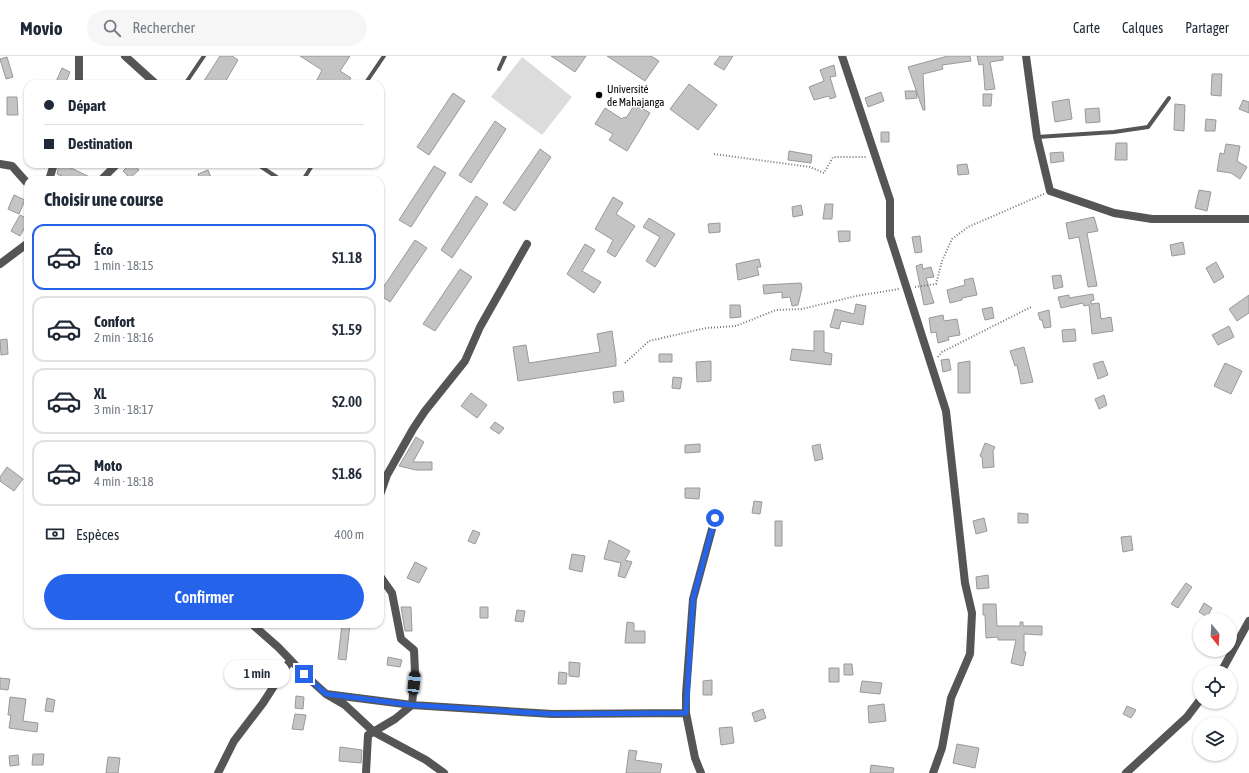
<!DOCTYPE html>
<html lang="fr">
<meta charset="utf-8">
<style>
body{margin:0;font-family:"Asap Condensed",sans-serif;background:#f6f6f7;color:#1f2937;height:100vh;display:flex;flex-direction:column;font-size:15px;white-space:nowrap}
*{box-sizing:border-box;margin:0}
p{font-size:13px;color:#747a83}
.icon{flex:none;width:22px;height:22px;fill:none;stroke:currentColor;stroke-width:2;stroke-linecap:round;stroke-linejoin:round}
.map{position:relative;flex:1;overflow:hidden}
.side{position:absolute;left:24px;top:120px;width:360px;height:452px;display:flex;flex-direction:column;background:#fff;border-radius:12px;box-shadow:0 1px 3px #0004}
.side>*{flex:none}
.guide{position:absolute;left:24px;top:24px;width:360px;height:88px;border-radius:12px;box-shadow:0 1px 3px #0004;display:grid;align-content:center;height:88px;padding:0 20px;background:#fff}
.needle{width:26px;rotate:162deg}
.tools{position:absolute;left:1193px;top:557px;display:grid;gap:8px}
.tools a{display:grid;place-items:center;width:44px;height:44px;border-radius:50%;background:#fff;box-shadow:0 1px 3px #0004;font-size:20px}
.end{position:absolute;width:18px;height:18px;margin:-9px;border:5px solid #2563eb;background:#fff;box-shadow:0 0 0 2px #fff}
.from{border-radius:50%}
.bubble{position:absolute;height:28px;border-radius:14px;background:#fff;box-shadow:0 1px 3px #0004;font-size:13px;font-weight:600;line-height:28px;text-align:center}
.car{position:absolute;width:12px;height:24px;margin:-12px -6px;border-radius:5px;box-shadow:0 0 3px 1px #0007;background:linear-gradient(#222 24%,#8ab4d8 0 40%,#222 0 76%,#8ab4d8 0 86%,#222 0)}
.guide b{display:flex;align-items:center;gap:14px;height:38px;font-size:15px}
.guide b+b{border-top:1px solid #e0e1e3}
.guide i{width:10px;height:10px;background:#1f2937}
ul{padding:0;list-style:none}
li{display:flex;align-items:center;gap:12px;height:66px;margin:0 8px 6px;padding:0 12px;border:2px solid #e0e1e3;border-radius:12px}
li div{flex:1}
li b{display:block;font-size:15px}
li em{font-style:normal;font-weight:600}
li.selected{border-color:#2563eb}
li>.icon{width:36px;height:36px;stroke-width:1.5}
h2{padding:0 20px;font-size:18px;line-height:48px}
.pay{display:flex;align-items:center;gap:10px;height:44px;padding:0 20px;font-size:15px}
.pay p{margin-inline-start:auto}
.cta{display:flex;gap:8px;margin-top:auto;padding:8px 20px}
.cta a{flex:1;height:46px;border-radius:24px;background:#2563eb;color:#fff;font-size:16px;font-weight:600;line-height:46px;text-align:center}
header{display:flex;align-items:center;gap:24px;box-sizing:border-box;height:56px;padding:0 20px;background:#fff;border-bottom:1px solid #e0e1e3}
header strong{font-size:19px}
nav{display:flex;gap:22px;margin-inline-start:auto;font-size:14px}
.search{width:280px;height:36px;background:#f6f6f7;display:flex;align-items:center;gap:10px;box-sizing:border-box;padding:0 14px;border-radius:22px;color:#747a83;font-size:15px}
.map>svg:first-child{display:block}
</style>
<header>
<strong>Movio</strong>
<div class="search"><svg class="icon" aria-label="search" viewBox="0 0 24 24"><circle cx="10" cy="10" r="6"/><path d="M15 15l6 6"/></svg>Rechercher</div>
<nav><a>Carte</a><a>Calques</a><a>Partager</a></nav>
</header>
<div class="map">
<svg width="1249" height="717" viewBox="0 0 1249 717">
<rect width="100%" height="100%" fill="#fff"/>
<path fill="#dcdcdc" d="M522,1L572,41L542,79L491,41Z"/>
<path fill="#c4c4c4" stroke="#999" d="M220,0H232L238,4L224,28H202Z
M300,0H350L340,15L351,22L347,28H315L322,14Z
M551,0H586L575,16Z
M607,0H651L659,5L645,25Z
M720,0H733L724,14L714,8Z
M948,0H970L971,5L942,9L943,13L923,18L925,54H923L908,11Z
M977,0H1003V4L990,6L995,33L985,34L983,8L979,9Z
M7,1L13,21L6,23L0,3Z
M834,9L836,20L830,21L836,41L830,43L829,40L814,44L809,31L824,25L820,14Z
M62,12L70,16L65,28H55Z
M1212,18H1222L1221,40L1211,39Z
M689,28L717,49L698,74L670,53Z
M905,35H916L917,42L906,43Z
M881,36L884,45L868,51L865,42Z
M453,37L465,45L429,99L417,91Z
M983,38H992L991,50H983Z
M7,41H17L18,59H7Z
M1069,43L1072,63L1055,66L1052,46Z
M1243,44L1249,46V57L1239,53Z
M635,48L650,57L627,95L609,84L613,78L595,68L605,52L622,63L624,61L626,62Z
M1175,48L1185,49L1184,75L1174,74Z
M1099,52L1100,66L1086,67L1085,53Z
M1206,63L1216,64L1215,75H1205Z
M495,65L506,73L471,127L459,119Z
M881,76H889V86H881Z
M1116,87H1127V104H1115Z
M1226,88L1240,90L1237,105L1247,111L1240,123L1231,117L1217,115L1220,97L1224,98Z
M540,93L551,101L515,155L503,147Z
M789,95L812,99L811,107L788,104Z
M1063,96L1064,105L1051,107L1050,97Z
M59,108L71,112L96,124H70L57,118Z
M130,108H133L139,114L130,122L123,115Z
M967,108L969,118L958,119L957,109Z
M434,110L446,117L411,171L399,164Z
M208,114L212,124H200L198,118Z
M1199,134L1211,136L1207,155L1195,152Z
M14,139L25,144L19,158L8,153Z
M476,140L488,148L452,202L441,194Z
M613,141L623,147L616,158L635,170L615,201L607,196L613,184L595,173Z
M825,148H833L832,163H823Z
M801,149L803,159L793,161L792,151Z
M20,159L28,163V166L20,180L11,175Z
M1094,161L1098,175L1087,177L1097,230L1088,231L1079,181L1069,183L1066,167Z
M649,162L675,178L655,211L646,205L660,181L643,171Z
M720,167V176L709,177L708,168Z
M838,175H850V185L839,186Z
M920,180L922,196L915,197L912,181Z
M415,184L427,192L390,246L380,239V236Z
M1183,186L1185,198L1172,200L1170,189Z
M585,188L595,194L582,215L601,226L594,237L567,218Z
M759,203L761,211H757L759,219L738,224L736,208Z
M1216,206L1224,221L1214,227L1206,212Z
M922,208L923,213L931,211L934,221L926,222L934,247L924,249L916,210Z
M460,213L472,221L435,275L423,268Z
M1061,219L1063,231L1054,233L1052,220Z
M973,222L977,239L962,242V244L950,247L947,234L965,229L964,224Z
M801,227L802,232L798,249L792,250L790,241L782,242V236L764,238L763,229Z
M1093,238L1094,244L1091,245V248L1099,247L1101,263L1111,261L1113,275L1092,278L1089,249L1084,250L1083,247L1061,252L1058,241L1069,239V242Z
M1249,239V257L1237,265L1229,253Z
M856,248L866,250L863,269L841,265L839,273L830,271L835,253L854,258Z
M730,249H740L741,261L730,262Z
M992,251L994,262L985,264L982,253Z
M1049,254L1051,271L1044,272L1042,264H1040L1038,257Z
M943,259L944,265L957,263L960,279L948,281L949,284L938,287L936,276L931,277L929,262Z
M1229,270L1234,281L1218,289L1212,279Z
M1075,273L1076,285L1063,286L1062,274Z
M612,275L616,303V310L518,325L513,291L526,289L529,307L600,296L597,278Z
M814,275H824V296L832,298L831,309L790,304L792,293L814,295Z
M7,283L8,298L1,299L0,284Z
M1024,291L1033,326L1021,328L1017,309L1015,310L1010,295Z
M659,298H672V306H659Z
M949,303L951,314L943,316L941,304Z
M711,305V325L697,326L696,306Z
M970,305V337H958V307Z
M1103,305L1108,319L1098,323L1093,308Z
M1225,307L1242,315L1231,338L1214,330Z
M673,321L682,322L680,333L672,332Z
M623,335L624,345L614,347L613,336Z
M471,337L487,349L477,362L461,350Z
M1104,339L1107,349L1099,353L1095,343Z
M495,366L504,372L499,378L490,372Z
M416,381L424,386L413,406H432V414H416L399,410Z
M985,387L995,391L993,395L994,411L983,412L982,401L980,400Z
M700,388V396L685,397V389Z
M820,388L823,403L815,405L812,390Z
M7,411L23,423L14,435L0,425V421Z
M685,432H700L699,443L685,442Z
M754,445L762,446L760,458L752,457Z
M1018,457L1028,458V467H1018Z
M984,462L987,475L976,478L973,465Z
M775,465H782V490H775Z
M473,474L480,477L475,488L468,485Z
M1131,480L1133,494L1123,496L1121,481Z
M609,484L630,495L625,504L632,506L625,522L618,520L621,507L604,503Z
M572,498L585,500L582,516L569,513Z
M415,506L427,512L419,527L407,522Z
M988,519L989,532L977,533L976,521Z
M1186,527L1192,531L1178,552L1171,548Z
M1204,547L1212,552L1207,561L1199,556Z
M983,548H996L997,570H1020V566H1023V570H1042V579L1024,578V596H1026L1023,610L1011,607L1016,584H998V581L986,582L985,559H983Z
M401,551H411L412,575H405Z
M480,551H488V562H480Z
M517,554L525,555L523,566L515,565Z
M627,566L634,567V575H645V587H625Z
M342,568H350L346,604L338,603Z
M388,601L402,604L400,611L387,609Z
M569,606L580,607L579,621L569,620Z
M844,608H852L853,619H844Z
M829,612H839V626H829Z
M559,616L567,617L566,628H558Z
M0,622L10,623L8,634L0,633Z
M712,624V639H703V625Z
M862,625L882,627L880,638L860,636Z
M296,640L304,641L303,653L295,652Z
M10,641L26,643L23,665L38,667L37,676L9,672L11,659H8Z
M47,642L55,644L53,656L45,655Z
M884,648L886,665L869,667L868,650Z
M1127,650L1136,654L1131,662L1123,658Z
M763,653L766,662L755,666L752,657Z
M295,658L306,659L303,674L292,673Z
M732,671L734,687L721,689L719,672Z
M957,688L979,692L975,712L953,707Z
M340,691L362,694L361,707L339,705Z
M629,694L637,695L635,704L662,708L660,717H626Z
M33,698H44L43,709H32Z
M18,699L19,709L10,710L9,700Z
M108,701L120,702L118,717H106Z
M871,709L894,712L893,717H870Z"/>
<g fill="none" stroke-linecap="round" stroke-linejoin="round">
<path stroke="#777" stroke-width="2" stroke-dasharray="1 2" stroke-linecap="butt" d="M714,98L810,111L824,117L833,101H867
M915,231L936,228L942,205L952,183L968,171L1044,138
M938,301L942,296L1031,251
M625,307L649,285L706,272L736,270L776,254L802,253L856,240L899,233"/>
<path stroke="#555" stroke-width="4" d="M499,13L505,0
M185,28L204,0
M365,28L384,0
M1037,81L1114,76L1148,71L1169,42
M257,108L281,124
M303,124L313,108"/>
<path stroke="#555" stroke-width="8" d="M125,0L156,28
M842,0L890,144V180L946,355L965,527L972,557L970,598L951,642L942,692L933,717
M1026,0L1037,81L1050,135L1114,157L1152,163H1249
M79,28V0
M0,108L12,110L28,128
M49,124L54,108
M101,124L117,108
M0,208L28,187
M380,439L387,419L413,373L425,355L465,305L480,271L527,188
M253,569L278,591L304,618L326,638L345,649L374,676L426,704L444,717
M1221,616L1249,565
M326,638L412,649L552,658L686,657
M218,717L234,685L263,647L290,605
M366,717L368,679L395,663L412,649L415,616L414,594L401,583L392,537L380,520
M701,717L695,702L686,657V638L693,543L715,462
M1126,717L1187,661L1200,644"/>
</g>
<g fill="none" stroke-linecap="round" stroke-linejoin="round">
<path stroke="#2563eb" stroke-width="5" d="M304,618L326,638L412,649L552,658L686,657L693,543L715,462"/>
</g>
<circle fill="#000" stroke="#fff" stroke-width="1.5" cx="599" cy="39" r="4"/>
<g text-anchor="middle" stroke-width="3" stroke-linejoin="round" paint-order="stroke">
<g font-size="11" fill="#000" stroke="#fff" text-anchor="start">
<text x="607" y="37">Université<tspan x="607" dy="13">de Mahajanga</tspan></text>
</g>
</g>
</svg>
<div class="tools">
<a><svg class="needle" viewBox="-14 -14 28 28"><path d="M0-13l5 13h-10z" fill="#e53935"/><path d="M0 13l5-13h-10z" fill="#747a83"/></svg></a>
<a><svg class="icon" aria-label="locate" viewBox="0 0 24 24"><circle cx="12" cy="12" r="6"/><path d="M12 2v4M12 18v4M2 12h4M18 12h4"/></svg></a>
<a><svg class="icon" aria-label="layers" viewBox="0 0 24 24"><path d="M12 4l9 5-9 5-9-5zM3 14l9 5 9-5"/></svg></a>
</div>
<i class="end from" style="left:715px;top:462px"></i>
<i class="end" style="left:304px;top:618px"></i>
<div class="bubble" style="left:224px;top:604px;width:66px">1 min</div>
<i class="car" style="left:414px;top:627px;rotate:6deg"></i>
<div class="guide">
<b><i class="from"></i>Départ</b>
<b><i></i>Destination</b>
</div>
<section class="side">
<h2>Choisir une course</h2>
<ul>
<li class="selected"><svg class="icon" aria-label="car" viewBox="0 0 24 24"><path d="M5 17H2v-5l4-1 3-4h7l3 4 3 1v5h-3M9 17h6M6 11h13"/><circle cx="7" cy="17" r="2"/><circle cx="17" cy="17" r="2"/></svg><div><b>Éco</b><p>1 min · 18:15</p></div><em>$1.18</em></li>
<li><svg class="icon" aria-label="car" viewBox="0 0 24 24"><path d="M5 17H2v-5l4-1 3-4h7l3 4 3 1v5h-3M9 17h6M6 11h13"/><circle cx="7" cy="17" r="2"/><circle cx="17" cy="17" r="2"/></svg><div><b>Confort</b><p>2 min · 18:16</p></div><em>$1.59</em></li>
<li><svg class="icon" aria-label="car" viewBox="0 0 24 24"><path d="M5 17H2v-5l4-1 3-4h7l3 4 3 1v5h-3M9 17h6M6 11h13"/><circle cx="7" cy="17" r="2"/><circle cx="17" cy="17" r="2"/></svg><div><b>XL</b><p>3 min · 18:17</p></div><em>$2.00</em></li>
<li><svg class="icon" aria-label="car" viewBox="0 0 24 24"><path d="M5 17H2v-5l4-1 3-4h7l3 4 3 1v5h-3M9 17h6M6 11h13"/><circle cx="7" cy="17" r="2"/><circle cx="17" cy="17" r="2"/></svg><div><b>Moto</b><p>4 min · 18:18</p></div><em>$1.86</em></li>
</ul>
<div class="pay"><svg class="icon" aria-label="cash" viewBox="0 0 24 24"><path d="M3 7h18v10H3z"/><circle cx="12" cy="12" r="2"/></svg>Espèces<p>400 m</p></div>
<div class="cta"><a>Confirmer</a></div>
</section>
</div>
